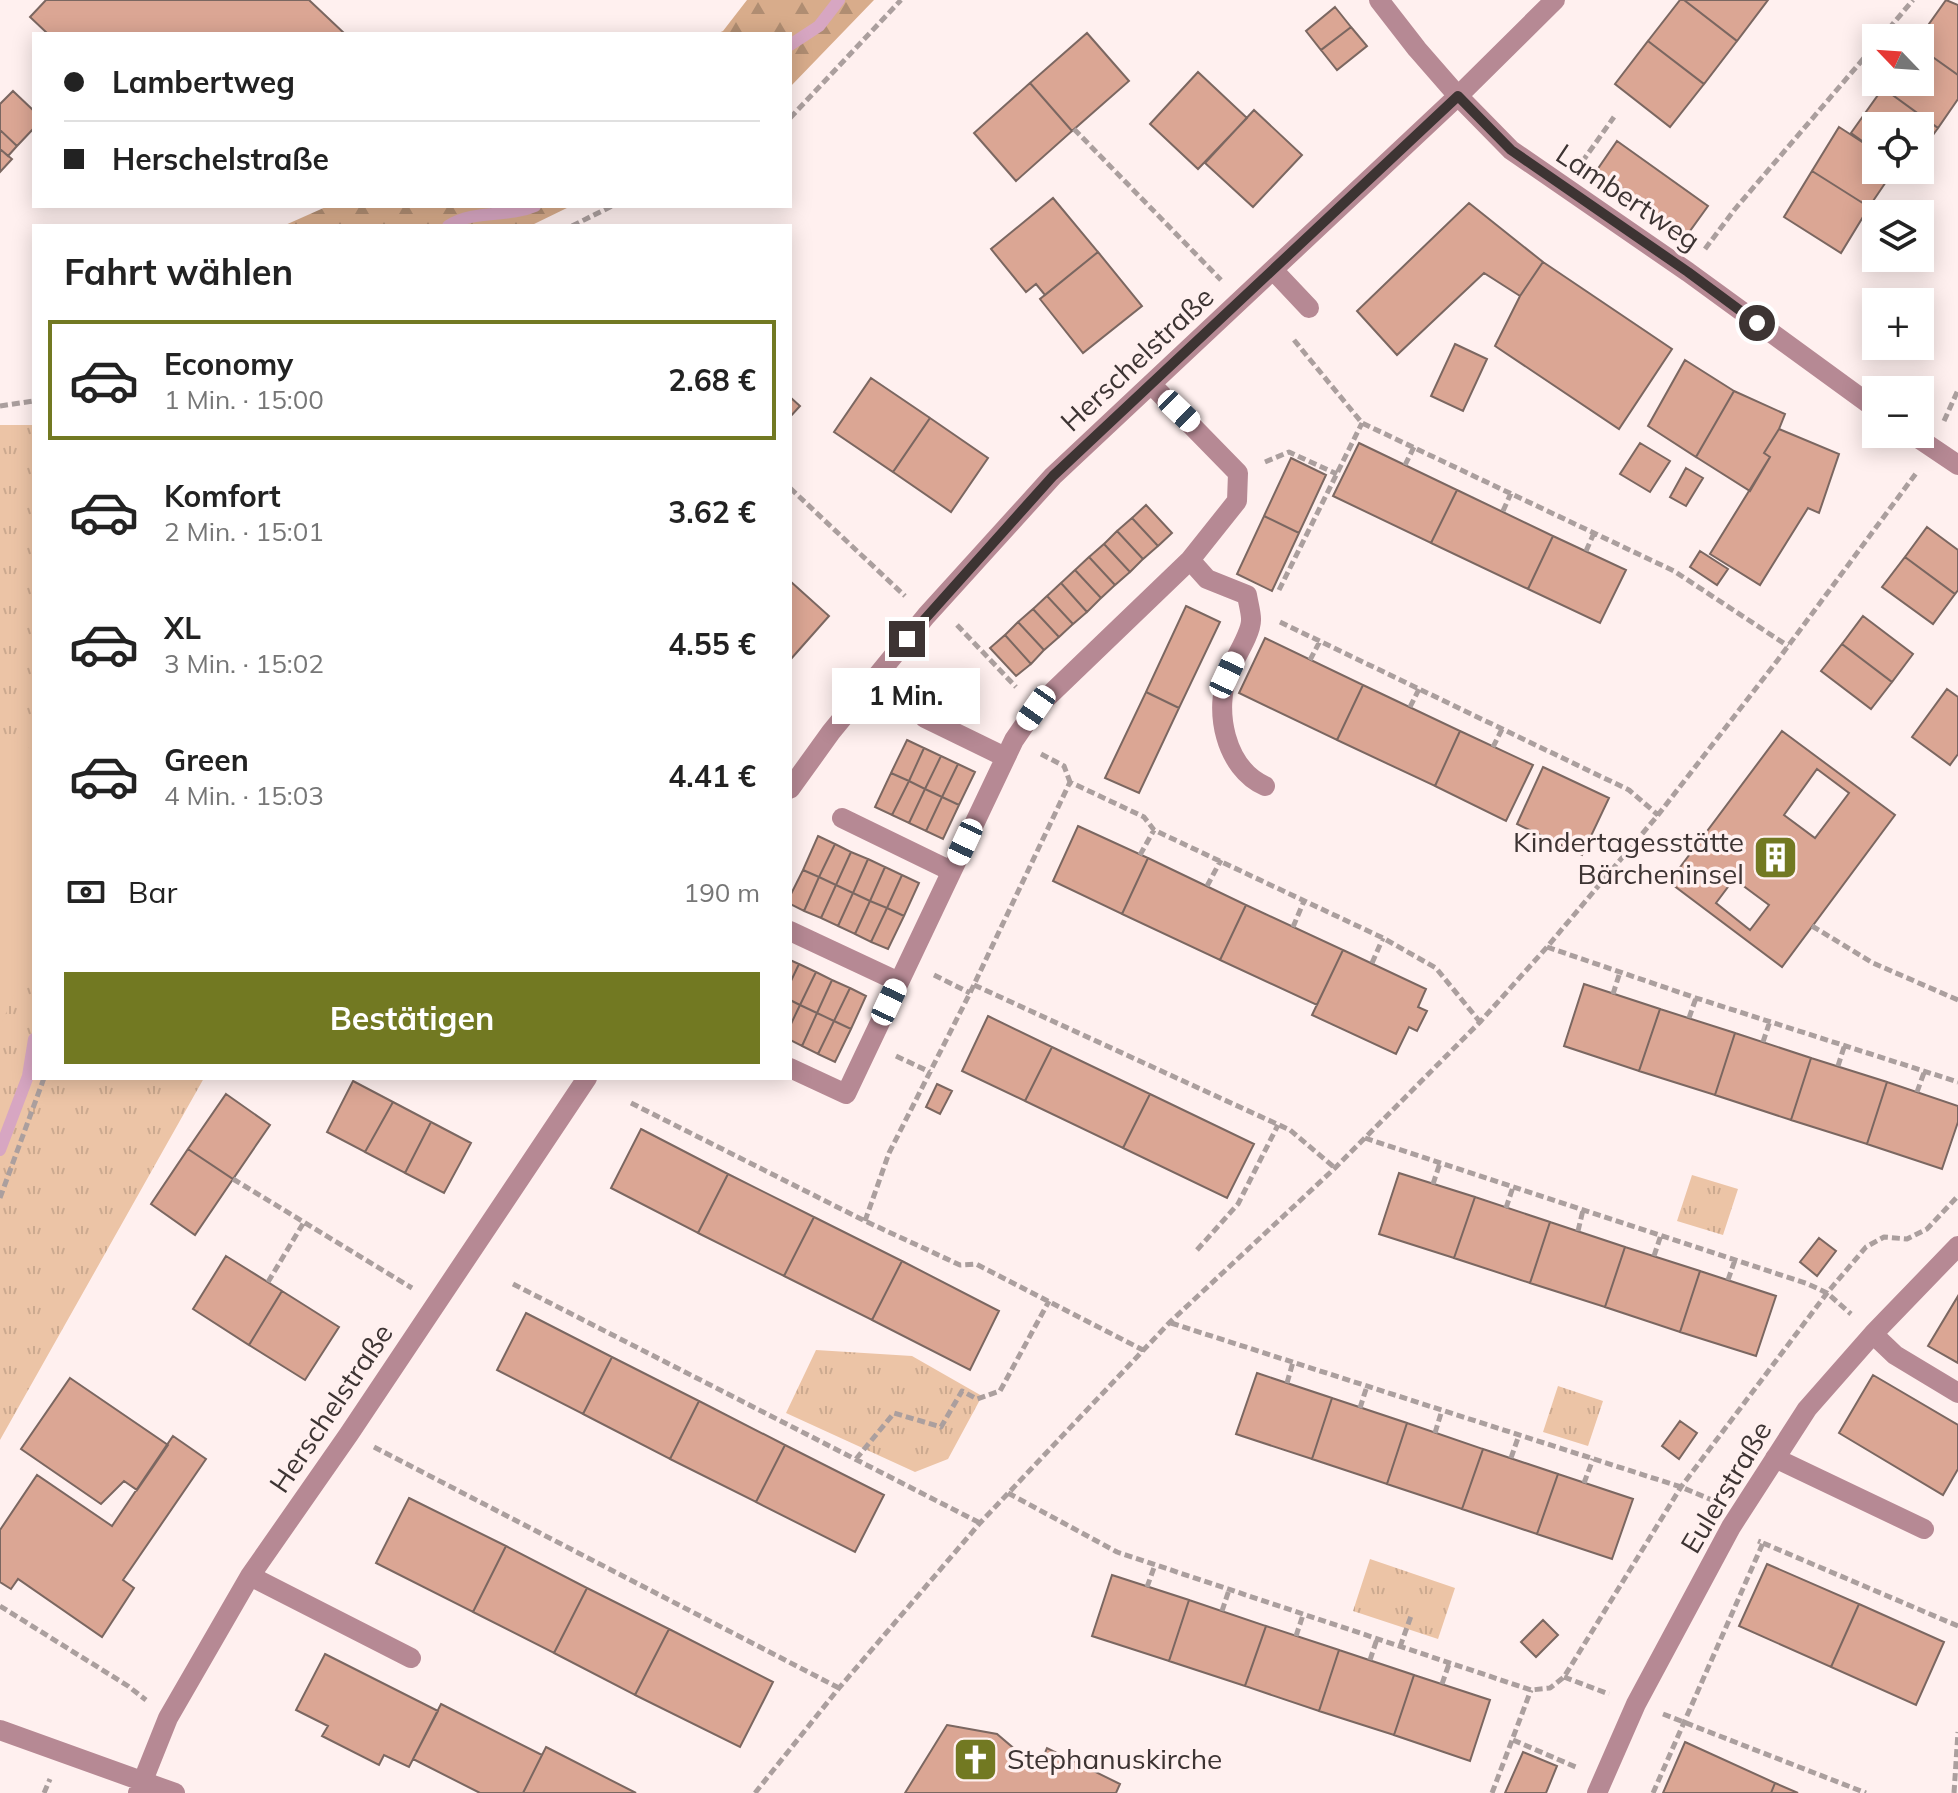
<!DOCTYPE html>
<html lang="de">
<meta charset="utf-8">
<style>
body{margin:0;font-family:Mulish,sans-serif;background:#f6f6f6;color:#222;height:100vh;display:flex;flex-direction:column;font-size:30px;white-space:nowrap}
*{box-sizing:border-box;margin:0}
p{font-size:26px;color:#767676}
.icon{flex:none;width:44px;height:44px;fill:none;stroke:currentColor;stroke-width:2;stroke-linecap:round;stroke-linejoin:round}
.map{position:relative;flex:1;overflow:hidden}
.panel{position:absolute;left:32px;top:224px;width:760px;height:856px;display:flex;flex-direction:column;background:#fff;border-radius:0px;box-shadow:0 4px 20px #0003}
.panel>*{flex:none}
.top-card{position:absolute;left:32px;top:32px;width:760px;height:176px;border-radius:0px;box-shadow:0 4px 20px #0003;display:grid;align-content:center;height:176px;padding:0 32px;background:#fff}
.needle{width:52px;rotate:295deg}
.buttons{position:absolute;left:1862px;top:24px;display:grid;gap:16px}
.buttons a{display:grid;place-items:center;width:72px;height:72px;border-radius:0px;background:#fff;box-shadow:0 4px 20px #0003;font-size:40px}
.end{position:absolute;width:36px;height:36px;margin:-18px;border:10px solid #3d3433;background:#fff;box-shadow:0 0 0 4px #fff}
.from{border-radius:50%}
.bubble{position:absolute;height:56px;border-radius:0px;background:#fff;box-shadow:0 4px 20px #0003;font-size:26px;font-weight:700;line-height:56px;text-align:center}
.car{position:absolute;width:24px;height:48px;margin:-24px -12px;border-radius:10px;box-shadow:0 0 6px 2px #0007;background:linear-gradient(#fff 24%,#345 0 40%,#fff 0 76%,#345 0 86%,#fff 0)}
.top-card b{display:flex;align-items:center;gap:28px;height:76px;font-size:30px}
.top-card b+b{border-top:2px solid #e0e0e0}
.top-card i{width:20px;height:20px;background:#222}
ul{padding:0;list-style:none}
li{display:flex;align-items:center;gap:24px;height:120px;margin:0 16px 12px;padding:0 16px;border:4px solid transparent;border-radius:0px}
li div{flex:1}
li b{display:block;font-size:30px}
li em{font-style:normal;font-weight:700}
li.current{border-color:#727922}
li>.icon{width:72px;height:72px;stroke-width:1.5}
h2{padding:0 32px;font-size:36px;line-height:96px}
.pay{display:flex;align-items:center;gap:20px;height:88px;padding:0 32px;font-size:30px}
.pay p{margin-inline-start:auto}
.primary-button{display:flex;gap:16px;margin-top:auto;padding:16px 32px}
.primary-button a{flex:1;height:92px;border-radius:0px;background:#727922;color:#fff;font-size:32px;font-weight:700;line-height:92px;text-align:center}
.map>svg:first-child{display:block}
</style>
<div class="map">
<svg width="1958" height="1793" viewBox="0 0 1958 1793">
<defs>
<pattern id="grass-tufts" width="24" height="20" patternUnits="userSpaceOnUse" patternTransform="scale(2)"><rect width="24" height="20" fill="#ecc4a6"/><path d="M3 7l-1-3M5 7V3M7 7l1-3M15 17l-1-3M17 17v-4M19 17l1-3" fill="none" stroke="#cba98f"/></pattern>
<pattern id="forest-firs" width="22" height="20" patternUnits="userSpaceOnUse" patternTransform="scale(2)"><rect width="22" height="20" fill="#d8ac8b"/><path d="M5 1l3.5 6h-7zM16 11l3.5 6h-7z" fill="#b08d72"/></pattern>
</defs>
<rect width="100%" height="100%" fill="#fff0ef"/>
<path fill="url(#grass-tufts)" d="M0,425H34V1078H204L0,1440Z
M1692,1175L1738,1189L1723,1235L1677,1221Z
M816,1350L912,1356L982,1396L948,1459L915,1472L786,1413Z
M1558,1386L1603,1401L1588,1446L1543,1432Z
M1370,1559L1455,1588L1438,1639L1353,1611Z"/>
<path fill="url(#forest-firs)" d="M747,0H874L790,87V34H716L723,31Z
M328,206H571L530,226H283Z"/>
<path fill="#ecc4a6" d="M0,735L34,750V948L0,1027Z"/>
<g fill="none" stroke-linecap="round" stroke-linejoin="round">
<path stroke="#d7a6c2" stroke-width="12" d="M790,45L819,26L839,0
M448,226C474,209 507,218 535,206
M0,1150L28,1076L34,1039"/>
</g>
<path fill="#dba694" stroke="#7b6761" stroke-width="2" fill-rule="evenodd" d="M46,0H309L345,34H48L30,17Z
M1680,0H1684L1737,41L1704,84L1648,41Z
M1684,0H1768L1737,41Z
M1946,0L1958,5V75L1920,48L1919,38Z
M1335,7L1351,27L1321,50L1306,31Z
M1351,27L1367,46L1337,70L1321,50Z
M1087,33L1129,81L1072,131L1030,83Z
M1648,41L1704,84L1670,127L1615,84Z
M1920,48L1958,75V99L1938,128L1883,88L1888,82H1920Z
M1198,72L1247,118L1198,169L1150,124Z
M1030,83L1072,131L1016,181L974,133Z
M1883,88L1938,128L1920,153V126H1876V151L1851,133Z
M13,91L34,111V128L17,146L0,130V104Z
M1254,110L1302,155L1253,207L1205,163Z
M1839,127L1876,151V170H1894L1869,207L1812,171Z
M0,130L17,146L8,156L0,149Z
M1617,141L1708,206L1687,235L1597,170Z
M0,149L12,159L0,172Z
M1812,171L1869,207L1841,253L1784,217Z
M1053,198L1098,252L1045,295L1036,284L1026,292L991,249Z
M1469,203L1543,262L1520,296L1484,273L1397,355L1357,311Z
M1098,252L1142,306L1083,353L1040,299Z
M1543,262L1672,349L1619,429L1495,346L1520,296Z
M1455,344L1487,359L1463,411L1431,396Z
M1685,360L1734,391L1696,457L1648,426Z
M871,378L930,418L893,472L834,432Z
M1734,391L1785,414L1779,429L1764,453L1770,457L1750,491L1696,457Z
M790,397L800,406L790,417Z
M930,418L988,458L951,512L893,472Z
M1779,429L1839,454L1819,513L1808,508L1760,585L1710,554L1770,457L1764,453Z
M1359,443L1457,490L1431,543L1333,496Z
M1640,443L1670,461L1650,492L1620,474Z
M1291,458L1326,475L1299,533L1264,516Z
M1686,468L1703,478L1686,506L1670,497Z
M1457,490L1553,536L1528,589L1431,543Z
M1146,505L1172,533L1158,546L1132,518Z
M1264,516L1299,533L1272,591L1237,574Z
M1132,518L1158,546L1143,559L1117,531Z
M1927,527L1958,550V590L1955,594L1905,557Z
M1117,531L1143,559L1130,572L1104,544Z
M1553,536L1626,570L1600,623L1528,589Z
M1104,544L1130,572L1115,585L1089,557Z
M1700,551L1728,569L1717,585L1690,567Z
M1089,557L1115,585L1101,598L1075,570Z
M1905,557L1955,594L1933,624L1882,587Z
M1075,570L1101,598L1087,612L1061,583Z
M790,581L829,616L790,660Z
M1061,583L1087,612L1073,624L1047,596Z
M1047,596L1073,624L1059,637L1033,609Z
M1186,606L1220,622L1179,708L1146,692Z
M1033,609L1059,637L1044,650L1018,622Z
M1863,616L1913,654L1892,682L1842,644Z
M1018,622L1044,650L1031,664L1005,635Z
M1005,635L1031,664L1016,676L990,648Z
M1265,638L1363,685L1337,740L1239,693Z
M1842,644L1892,682L1871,709L1821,671Z
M1363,685L1460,731L1435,786L1337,740Z
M1947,689L1958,697V754L1950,765L1912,737Z
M1146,692L1179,708L1139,793L1105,778Z
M1460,731L1533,765L1506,821L1435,786Z
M1782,731L1895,815L1782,967L1669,882ZM1817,769L1849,793L1815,838L1784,815ZM1734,879L1769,905L1750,930L1716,903Z
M907,740L924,748L909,781L891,773Z
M924,748L941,756L925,789L909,781Z
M941,756L958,764L942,797L925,789Z
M958,764L975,772L959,805L942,797Z
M1543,767L1609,798L1582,855L1517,824Z
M891,773L909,781L892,815L875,807Z
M909,781L925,789L909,823L892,815Z
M925,789L942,797L926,831L909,823Z
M942,797L959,805L943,839L926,831Z
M1078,826L1148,858L1122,914L1053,881Z
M818,836L835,844L819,877L803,870Z
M835,844L851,852L836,885L819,877Z
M851,852L868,859L853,893L836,885Z
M1148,858L1246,905L1220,960L1122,914Z
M868,859L885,867L870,901L853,893Z
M885,867L902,875L887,908L870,901Z
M803,870L819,877L804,911L790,904V896Z
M902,875L919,883L904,916L887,908Z
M819,877L836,885L821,918L804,911Z
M836,885L853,893L838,926L821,918Z
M853,893L870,901L855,934L838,926Z
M870,901L887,908L871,942L855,934Z
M1246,905L1343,950L1317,1005L1220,960Z
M887,908L904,916L888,949L871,942Z
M1343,950L1426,989L1418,1007L1427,1011L1417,1031L1409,1027L1396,1054L1312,1015Z
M790,960L799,964L790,983Z
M799,964L816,972L800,1005L790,1000V983Z
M816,972L832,980L817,1013L800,1005Z
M832,980L850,988L834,1021L817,1013Z
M1584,984L1660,1009L1639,1071L1564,1046Z
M850,988L866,996L851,1029L834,1021Z
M790,1000L800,1005L790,1026Z
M800,1005L817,1013L802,1046L790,1040V1026Z
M1660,1009L1735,1033L1715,1095L1639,1071Z
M817,1013L834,1021L818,1054L802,1046Z
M988,1016L1052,1047L1025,1101L962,1071Z
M834,1021L851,1029L835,1062L818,1054Z
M1735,1033L1811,1058L1791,1120L1715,1095Z
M1052,1047L1150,1094L1123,1148L1025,1101Z
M1811,1058L1887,1082L1867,1144L1791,1120Z
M353,1081L393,1102L365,1152L327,1132Z
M1887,1082L1958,1106V1122L1942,1169L1867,1144Z
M937,1084L952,1091L940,1114L926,1107Z
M226,1094L270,1125L233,1179L188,1149Z
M1150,1094L1254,1144L1227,1198L1123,1148Z
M393,1102L431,1122L405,1173L365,1152Z
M431,1122L471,1143L444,1193L405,1173Z
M641,1129L728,1174L698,1233L611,1188Z
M188,1149L233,1179L195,1235L151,1204Z
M1399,1173L1475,1197L1454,1258L1379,1234Z
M728,1174L814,1217L784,1276L698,1233Z
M1475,1197L1550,1222L1530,1283L1454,1258Z
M814,1217L902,1261L872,1320L784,1276Z
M1550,1222L1625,1247L1605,1307L1530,1283Z
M1819,1238L1836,1251L1817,1276L1800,1262Z
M1625,1247L1700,1271L1680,1332L1605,1307Z
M226,1256L282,1291L249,1345L193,1309Z
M902,1261L999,1311L970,1370L872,1320Z
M1700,1271L1776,1296L1756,1356L1680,1332Z
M282,1291L339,1327L305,1380L249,1345Z
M1958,1296V1363L1928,1346Z
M526,1313L612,1357L583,1414L497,1370Z
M612,1357L699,1401L670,1459L583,1414Z
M1257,1373L1332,1398L1312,1459L1236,1434Z
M1873,1375L1958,1425V1469L1943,1495L1839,1433Z
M70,1378L168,1445L137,1490L124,1481L101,1504L21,1449Z
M1332,1398L1407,1423L1387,1484L1312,1459Z
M699,1401L785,1445L756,1502L670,1459Z
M1680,1421L1697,1433L1679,1459L1662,1446Z
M1407,1423L1483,1449L1462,1509L1387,1484Z
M173,1436L206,1459L123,1580L134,1588L102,1637L18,1579L11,1589L0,1582V1530L37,1475L112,1526Z
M785,1445L884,1495L855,1552L756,1502Z
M1483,1449L1558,1474L1537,1534L1462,1509Z
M1558,1474L1633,1499L1612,1559L1537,1534Z
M409,1498L506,1546L473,1612L376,1563Z
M506,1546L587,1588L554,1653L473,1612Z
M1767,1564L1859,1604L1831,1667L1739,1626Z
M1112,1575L1189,1600L1169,1661L1092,1636Z
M587,1588L669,1629L635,1695L554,1653Z
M1189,1600L1266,1626L1245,1686L1169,1661Z
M1859,1604L1944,1642L1916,1705L1831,1667Z
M1543,1620L1558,1635L1536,1657L1521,1642Z
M1266,1626L1339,1650L1319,1711L1245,1686Z
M669,1629L773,1682L740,1747L635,1695Z
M1339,1650L1414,1675L1394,1735L1319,1711Z
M325,1654L438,1711L409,1767L384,1755L379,1765L322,1736L328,1726L296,1710Z
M1414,1675L1490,1700L1470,1761L1394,1735Z
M441,1704L542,1755L523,1793H480L413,1759Z
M947,1725L997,1734L1038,1769L1047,1748L1120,1784L1116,1793H905Z
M1685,1742L1775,1783L1771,1793H1663Z
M546,1747L636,1793H523Z
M1523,1752L1557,1766L1546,1793H1505Z
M1775,1783L1798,1793H1771Z"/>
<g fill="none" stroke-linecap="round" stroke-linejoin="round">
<path stroke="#ab9f9e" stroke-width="5" stroke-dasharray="8 4" stroke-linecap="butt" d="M1881,38L1913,0
M790,118L901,0
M1074,129L1221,280
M1582,162L1614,117
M572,226L612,206
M1705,249L1735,209L1876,44
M1294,340L1362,423L1674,571L1788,646
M0,406L34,401
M1944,421L1958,390
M1265,462L1289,452L1337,474
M1405,465L1414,447
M790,488L905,596
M1503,511L1511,493
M1586,551L1594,533
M1279,590L1362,423
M1280,622L1629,790L1658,815
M957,625L1016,687
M1310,660L1320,641
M1410,707L1419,689
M1493,747L1502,729
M1041,754L1064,766L1070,782
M1140,855L1154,830
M1207,886L1221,860
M1812,926L1873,963L1958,1000
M1293,927L1304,901
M1547,947L1696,998L1958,1082
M1372,963L1383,938
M934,975L970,993
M974,985L1290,1130L1335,1168
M1613,994L1620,972
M1689,1018L1696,998
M1763,1042L1770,1021
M896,1056L930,1072
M1838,1066L1845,1044
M1917,1092L1925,1070
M631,1103L865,1221L960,1265L976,1264L1143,1350
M1365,1138L1808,1284L1827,1293L1851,1314
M233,1179L412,1288
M1433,1184L1440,1163
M0,1198L44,1078
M1506,1208L1513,1187
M865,1221L889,1153L970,993L1070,782L1144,817L1154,830L1383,938L1436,968L1480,1022
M1578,1231L1583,1210
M1197,1250L1238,1204L1278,1125
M1654,1256L1661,1235
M1728,1280L1735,1260
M268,1282L304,1222
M513,1284L980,1523
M1171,1323L1681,1487L1712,1500
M1287,1383L1293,1362
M1360,1408L1367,1386
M1435,1433L1442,1410
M374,1447L839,1688
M1511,1458L1519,1435
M856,1459L894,1413L941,1427L962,1391L977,1399L1000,1391L1049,1301
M1584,1483L1593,1459
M1008,1493L1117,1552L1531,1690L1550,1688L1564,1677L1681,1487L1827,1293L1866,1247L1884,1237L1907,1239L1927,1229L1958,1196
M1763,1543L1958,1626
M1147,1587L1155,1565
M0,1606L128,1686L146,1700
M1222,1611L1229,1590
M1296,1636L1303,1615
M1400,1647L1411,1616
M1370,1660L1377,1639
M1564,1677L1609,1694
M1442,1684L1449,1664
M1663,1714L1866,1793
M1513,1740L1578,1768
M44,1793L50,1779
M755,1793L839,1688L980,1523L1170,1322L1335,1168L1480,1022L1547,947L1658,815L1777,661L1917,472
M1492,1793L1531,1690
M1653,1793L1763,1543L1758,1541
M1954,1793L1958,1732"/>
<path stroke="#b68994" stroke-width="20" d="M1379,0L1417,49L1458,96L1511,150L1688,272L1876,409
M1273,270L1309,308
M1912,434L1958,465
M1190,560L1207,579L1247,595C1248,602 1251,612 1251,619C1252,632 1235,658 1229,671C1213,710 1225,768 1265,786
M925,718L1005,757
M790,789L831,732L926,616L1053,476L1458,96L1555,0
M842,818L951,871
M790,931L899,982
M790,1068L846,1094L1014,740L1036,708L1190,560L1237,501L1238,473L1151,384
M1873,1334L1895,1355L1958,1393
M1775,1458L1924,1529
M250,1576L411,1658
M0,1730L175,1793
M138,1793L168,1718L250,1576L349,1434L587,1078
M1597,1793L1636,1704L1731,1527L1807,1409L1873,1334L1958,1246"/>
</g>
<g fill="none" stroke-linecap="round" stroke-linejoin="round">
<path stroke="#3d3433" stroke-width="10" d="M907,639L1053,476L1458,96L1511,150L1688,272L1757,323"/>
</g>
<defs>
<symbol id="building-square" viewBox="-11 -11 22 22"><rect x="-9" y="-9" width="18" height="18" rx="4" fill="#727922" stroke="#fff0ef"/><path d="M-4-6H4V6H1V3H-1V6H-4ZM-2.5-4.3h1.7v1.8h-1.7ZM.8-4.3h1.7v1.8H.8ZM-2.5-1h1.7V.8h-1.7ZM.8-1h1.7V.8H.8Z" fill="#fff"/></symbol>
<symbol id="church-square" viewBox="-11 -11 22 22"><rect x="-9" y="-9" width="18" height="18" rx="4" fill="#727922" stroke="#fff0ef"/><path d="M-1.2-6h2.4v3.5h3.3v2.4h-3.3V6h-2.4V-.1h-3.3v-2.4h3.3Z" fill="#fff"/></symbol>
</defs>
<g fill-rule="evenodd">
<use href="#building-square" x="1750" y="832" width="51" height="51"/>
<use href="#church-square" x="950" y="1734" width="51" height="51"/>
</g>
<g text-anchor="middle" stroke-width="7" stroke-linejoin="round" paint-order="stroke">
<g font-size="28" fill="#3d3433" stroke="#fff0ef">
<text transform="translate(1628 197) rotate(34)" y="10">Lambertweg</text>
<text transform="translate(1137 359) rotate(-43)" y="10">Herschelstraße</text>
<text transform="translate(331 1408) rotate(-56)" y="10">Herschelstraße</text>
<text transform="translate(1726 1487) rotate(-59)" y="10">Eulerstraße</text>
</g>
<g font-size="28" fill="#3d3433" stroke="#fff0ef" text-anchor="end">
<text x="1744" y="852">Kindertagesstätte<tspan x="1744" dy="32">Bärcheninsel</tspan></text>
<text x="1007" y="1769" text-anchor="start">Stephanuskirche</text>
</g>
</g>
</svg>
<div class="buttons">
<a><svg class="needle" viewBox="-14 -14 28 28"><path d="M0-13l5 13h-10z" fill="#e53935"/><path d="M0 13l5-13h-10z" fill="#767676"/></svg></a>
<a><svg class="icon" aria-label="locate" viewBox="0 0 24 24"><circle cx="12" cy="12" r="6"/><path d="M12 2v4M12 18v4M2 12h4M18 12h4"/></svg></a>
<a><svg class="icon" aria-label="layers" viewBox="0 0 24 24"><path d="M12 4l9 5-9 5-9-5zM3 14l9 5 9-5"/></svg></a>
<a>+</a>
<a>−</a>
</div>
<i class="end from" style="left:1757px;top:323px"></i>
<i class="end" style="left:907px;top:639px"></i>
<div class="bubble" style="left:832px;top:668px;width:148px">1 Min.</div>
<i class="car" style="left:1179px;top:411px;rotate:134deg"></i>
<i class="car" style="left:1227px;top:675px;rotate:25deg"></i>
<i class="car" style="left:1036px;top:708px;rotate:215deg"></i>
<i class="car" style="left:965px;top:842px;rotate:205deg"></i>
<i class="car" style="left:889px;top:1002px;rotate:25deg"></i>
<div class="top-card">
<b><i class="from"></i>Lambertweg</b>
<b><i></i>Herschelstraße</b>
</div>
<section class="panel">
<h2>Fahrt wählen</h2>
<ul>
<li class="current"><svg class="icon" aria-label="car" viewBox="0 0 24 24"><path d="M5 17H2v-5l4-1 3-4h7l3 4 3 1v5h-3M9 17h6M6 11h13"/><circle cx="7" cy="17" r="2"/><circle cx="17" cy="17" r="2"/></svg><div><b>Economy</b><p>1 Min. · 15:00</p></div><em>2.68 €</em></li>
<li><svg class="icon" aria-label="car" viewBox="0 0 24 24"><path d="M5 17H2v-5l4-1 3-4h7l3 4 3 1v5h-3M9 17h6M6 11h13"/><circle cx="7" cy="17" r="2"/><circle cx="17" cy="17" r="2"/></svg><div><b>Komfort</b><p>2 Min. · 15:01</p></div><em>3.62 €</em></li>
<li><svg class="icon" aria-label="car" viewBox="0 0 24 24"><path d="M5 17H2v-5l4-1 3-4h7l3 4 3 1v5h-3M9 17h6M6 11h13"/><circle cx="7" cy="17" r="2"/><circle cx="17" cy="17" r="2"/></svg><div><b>XL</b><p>3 Min. · 15:02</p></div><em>4.55 €</em></li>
<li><svg class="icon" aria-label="car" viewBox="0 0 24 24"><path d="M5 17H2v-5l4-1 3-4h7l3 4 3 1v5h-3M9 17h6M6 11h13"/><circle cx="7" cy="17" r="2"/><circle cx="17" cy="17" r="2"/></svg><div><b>Green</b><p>4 Min. · 15:03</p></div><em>4.41 €</em></li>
</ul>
<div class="pay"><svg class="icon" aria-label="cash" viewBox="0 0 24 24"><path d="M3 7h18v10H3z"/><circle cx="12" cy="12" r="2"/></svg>Bar<p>190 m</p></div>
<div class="primary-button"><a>Bestätigen</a></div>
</section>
</div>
